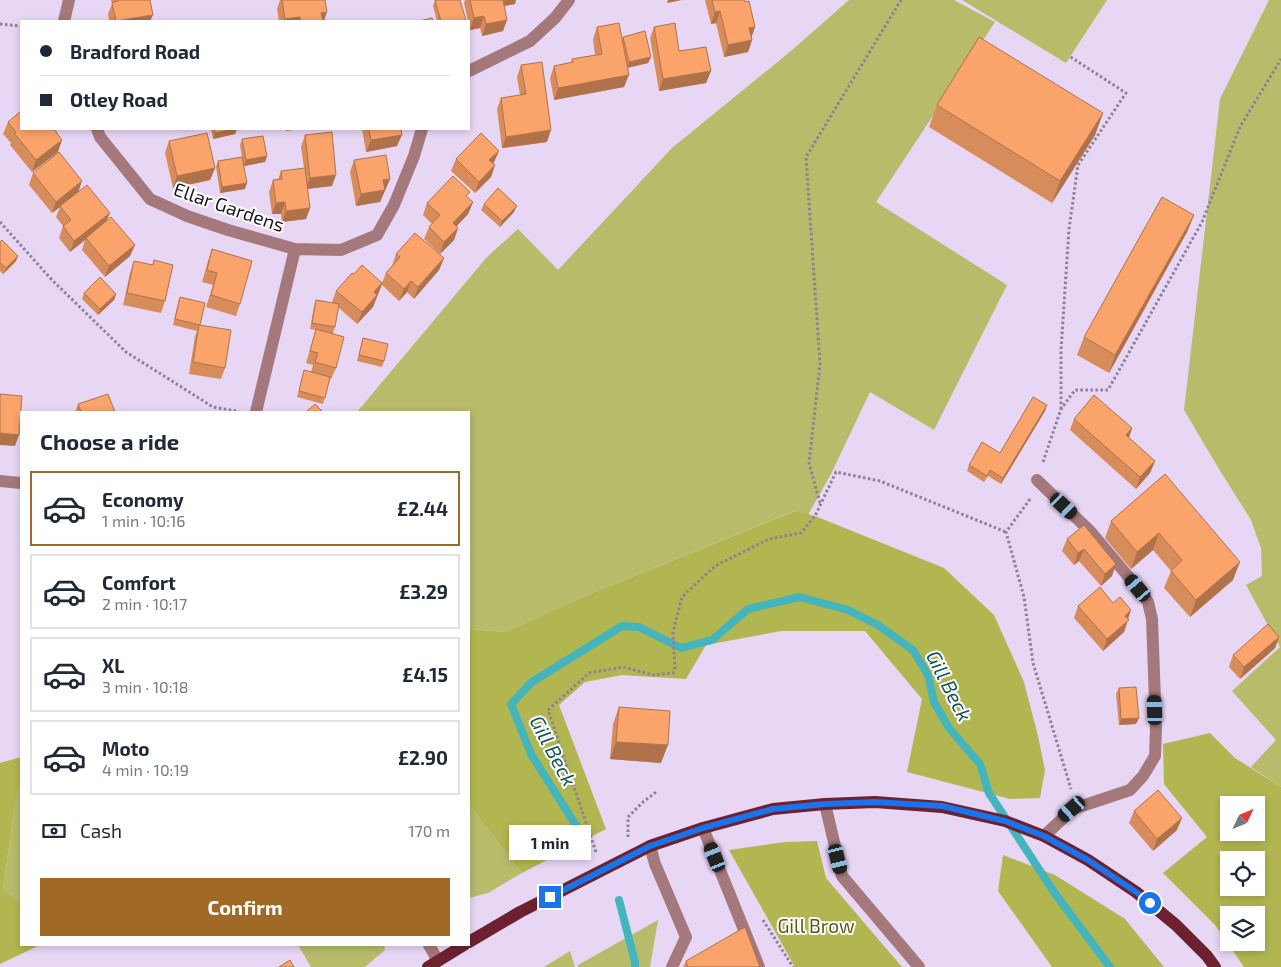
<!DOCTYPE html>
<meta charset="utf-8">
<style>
body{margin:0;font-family:"Exo 2",sans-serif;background:#f6f6f7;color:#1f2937;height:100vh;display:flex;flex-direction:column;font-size:19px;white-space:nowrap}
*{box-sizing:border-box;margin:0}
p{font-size:16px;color:#747a83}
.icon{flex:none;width:28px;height:28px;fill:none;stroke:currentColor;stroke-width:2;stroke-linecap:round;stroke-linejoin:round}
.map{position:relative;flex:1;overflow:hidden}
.drawer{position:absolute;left:20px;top:411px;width:450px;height:535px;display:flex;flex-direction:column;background:#fff;border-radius:0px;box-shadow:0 2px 8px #0003}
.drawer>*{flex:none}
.hud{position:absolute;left:20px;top:20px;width:450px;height:110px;border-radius:0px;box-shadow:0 2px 8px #0003;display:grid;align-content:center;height:110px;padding:0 20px;background:#fff}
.needle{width:32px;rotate:46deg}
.controls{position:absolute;left:1220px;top:796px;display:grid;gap:10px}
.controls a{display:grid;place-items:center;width:45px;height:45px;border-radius:0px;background:#fff;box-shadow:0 2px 8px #0003;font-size:25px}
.end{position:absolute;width:22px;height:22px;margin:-11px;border:6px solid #1a73e8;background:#fff;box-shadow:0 0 0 2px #fff}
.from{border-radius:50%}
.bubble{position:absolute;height:35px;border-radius:0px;background:#fff;box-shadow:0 2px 8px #0003;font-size:16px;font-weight:700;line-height:35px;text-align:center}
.car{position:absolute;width:15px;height:30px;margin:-15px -8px;border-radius:6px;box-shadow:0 0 4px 1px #0007;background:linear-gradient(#222 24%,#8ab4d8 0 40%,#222 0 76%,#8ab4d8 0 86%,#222 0)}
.hud b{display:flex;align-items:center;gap:18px;height:48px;font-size:19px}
.hud b+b{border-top:1px solid #e0e1e3}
.hud i{width:12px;height:12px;background:#1f2937}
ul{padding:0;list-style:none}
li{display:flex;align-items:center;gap:15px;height:75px;margin:0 10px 8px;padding:0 10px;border:2px solid #e0e1e3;border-radius:0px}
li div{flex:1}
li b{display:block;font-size:19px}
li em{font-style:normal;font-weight:700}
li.current{border-color:#a06925}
li>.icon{width:45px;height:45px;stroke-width:1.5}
h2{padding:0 20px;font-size:22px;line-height:60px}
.pay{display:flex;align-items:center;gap:12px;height:55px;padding:0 20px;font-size:19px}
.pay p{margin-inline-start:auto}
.cta{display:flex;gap:10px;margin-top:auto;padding:10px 20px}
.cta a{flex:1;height:58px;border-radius:0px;background:#a06925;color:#fff;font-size:20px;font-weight:700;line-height:58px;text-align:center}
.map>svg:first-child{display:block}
</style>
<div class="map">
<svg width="1281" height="967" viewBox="0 0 1281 967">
<rect width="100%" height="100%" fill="#e8d6f5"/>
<path fill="#b7bb6a" d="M849,0H954L995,22L876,202L1007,285L934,430L870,392L831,474L808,515L794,511L592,593L505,632L469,629V412H357L487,257L518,229L558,270L672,148L791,51Z
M962,0H1107L1066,63Z
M1269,0H1281V787L1251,767L1276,740L1232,691L1280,647L1246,585L1262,576L1261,548L1251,520L1219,469L1184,410L1220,99Z
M21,782V904L3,889L15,804Z
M469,805L522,873L488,893L469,898Z
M658,920L650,967H578V965Z
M298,945H384L385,950L365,967H311Z
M570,951L575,967H544Z"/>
<path fill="#b2b650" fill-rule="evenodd" d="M795,511L815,516L944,568L994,615L1024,682L1038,736L1045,770L1040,798L1010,799L907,772L922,699L865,631H781L706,645L686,679L622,675L585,682L559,705L606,829L522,873L469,805V629L505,632L592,593Z
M1210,733L1235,758L1281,787V967H1244L1215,925L1163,873L1207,837L1164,784L1163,744ZM1229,805H1256V832H1229ZM1229,860H1256V888H1229ZM1229,915H1256V942H1229Z
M21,757V782L15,804L3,889L21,904V945H40L0,964V763Z
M817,841L826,878L902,967H795L729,850L785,842Z
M1003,855L1055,875L1125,919L1164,967H1052L998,891Z"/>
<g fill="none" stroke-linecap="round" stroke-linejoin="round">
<path stroke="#44b5bd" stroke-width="8" d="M582,835L531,754L511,704L532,682L622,626L639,627L681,648L712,640L748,609L800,597L848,610L878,625L913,650L928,675L934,702L949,728L980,764L989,793L1056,895L1110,967
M619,900L635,962V967"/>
<path stroke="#8d8096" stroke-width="3" stroke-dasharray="2.5 2.5" stroke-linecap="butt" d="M0,24L21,26
M0,222L52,280L126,352L213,407L236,411
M1061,409V350L1069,229L1078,165L1126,93L1069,56
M1043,462L1061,409L1075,390H1108L1202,222L1240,127L1281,59
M1030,499L1006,532L1024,597L1033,663L1071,789
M820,503L809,463L820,364L806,157L901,0
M628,837V817L643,802L656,792
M596,852L548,710L589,673L623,667L653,675L673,673L675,669L673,632L682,597L715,566L769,539L801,533L815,516L836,472L880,481L1006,532
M763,920L793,967"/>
<path stroke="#a5787b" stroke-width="12" d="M1037,480L1091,532L1138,588L1148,602L1152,619L1156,728L1155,756L1143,776L1130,790L1073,809L1044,836
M825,804L842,876L919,967
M703,828L759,967
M650,846L655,864L686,937L672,967"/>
<path stroke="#a5787b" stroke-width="12" d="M64,21L69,0
M469,71L530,41L555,18L569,0
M97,129L100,137L150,199L187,216L228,230L295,249L341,250L377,235L394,205L414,156L422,129
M256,412L295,249
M0,481L21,483
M429,945L438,961"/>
<path stroke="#6d212e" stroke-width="12" d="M469,942L520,912L650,846L703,828L773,809L825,804L875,802L942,807L1005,821L1044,836L1088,860L1136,892L1176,925L1207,956L1215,967
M428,967L464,945"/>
</g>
<path fill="#d78c5c" d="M111,0H150V21H109L108,14L112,4Z
M280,0H325L324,21H279L277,9Z
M435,0L465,21H437L433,6Z
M465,0H516L515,4L504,6L507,20L503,31L482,36L480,28L470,30L469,21H468L464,3Z
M705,0H744L755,27L751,37L752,40L748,52L724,57L716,23L711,24Z
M597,27L622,40L623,37L651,57L648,63L627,68L624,87L554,100L550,78L554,66L571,63L572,59L595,55L593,39Z
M654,27L679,51L711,71L706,83L659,91L650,38Z
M521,65L547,142L502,148L497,109L501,98L520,95L517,77Z
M937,105L1103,113L1095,135L1052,203L929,127Z
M8,122L58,152L32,172L10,145L11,143L3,134Z
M211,129H237L235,134L213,139Z
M362,129H401L397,146L366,152Z
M305,135L332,186L307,189L310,208L306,219L282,222L281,214H272L269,192L273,180H278L281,171L304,168L301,147Z
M242,139L267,156L265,162L244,166L245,189L220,193L216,167L218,161L242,157L240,145Z
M169,141L215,168L210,180L173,188L165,153Z
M499,151L494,162L493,164L495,165L491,177L475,193L451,171L456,159Z
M354,160L390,179L380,202L356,206L350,172Z
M33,173L79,191L107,221L135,245L130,256L105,277L82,250L85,240L70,252L59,238L63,226L56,217L60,207L52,213L29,185Z
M473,202L468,214L456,227L458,228L454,240L440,254L424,239L429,227L432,224L423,215L427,203Z
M484,204L514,212L500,227L481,210Z
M1194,215L1187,232L1109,373L1077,355L1084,337Z
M0,242L16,261L3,274L0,271Z
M212,249L240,304L236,316L206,307L213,285L202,282L208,261Z
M396,254L444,258L439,270L414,299L407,292L399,301L382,285L373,307L357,324L338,307L335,327L333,333L336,368L331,379H330L323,404L297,397L304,370L311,372L313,365L306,363L316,330L310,329L314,306L316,300L333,303L332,302L336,291L354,274L382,283L386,273L392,266Z
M154,260L165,301L161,313L123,305L130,273L134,261L152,265Z
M84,293L116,294L114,300L98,315L82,299Z
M180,297L200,325L225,368L221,379L189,374L195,336L197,331L173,325L178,303Z
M363,338L384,361L382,367L357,361Z
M78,404L115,412H75Z
M1047,405L1045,411L1001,484L988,476L984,482L967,471L969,465L1000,453Z
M1074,419L1132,428L1129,438L1155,461L1150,473L1136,489L1070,430Z
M1165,474L1233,580L1190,617L1164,588L1171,571L1153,550L1131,569L1105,538L1111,521Z
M1084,525L1112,576L1101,586L1079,561L1074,565L1062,551L1067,539Z
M1078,606L1128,620L1124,632L1103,651L1074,618Z
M1279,637L1275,648L1240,679L1229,667L1233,655Z
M1119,688L1136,724L1119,725L1116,694Z
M619,707L661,763L610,759L613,724Z
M1134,811L1177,830L1153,851L1129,823Z
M686,961L760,967H683Z"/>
<path fill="#af724b" d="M508,0H516L515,4L499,7L502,1Z
M668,0H682L667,3Z
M720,11L716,23L711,24L715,12Z
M327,12L324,21H318L321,13Z
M153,15L150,21H116Z
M484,16L480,28L470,30L474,18Z
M300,17L298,21H285V19Z
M507,20L503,31L482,36L486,24Z
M755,27L751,39L749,28Z
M752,40L748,52L724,57L728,45Z
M651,57L648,63L627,68L629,62Z
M711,71L706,83L659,91L663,79Z
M629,75L624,87L554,100L558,88Z
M1103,113L1095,135L1052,203L1060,181Z
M234,129H237L235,134L213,139L215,133Z
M287,129H300L286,131Z
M551,130L547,142L502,148L506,137Z
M402,135L397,146L366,152L371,140Z
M62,140L58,152L32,172L36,160Z
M499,151L494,162L485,172L489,160Z
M267,156L265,162L244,166L246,160Z
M495,165L491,177L475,193L479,182Z
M215,168L210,180L173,188L177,176Z
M336,175L332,186L306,189L310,178Z
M390,179L380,202L356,206L361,194L383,180Z
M82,181L78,193L60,206V207L52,213L56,202Z
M247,183L245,189L220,193L222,187Z
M285,202L281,214H272L276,203Z
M473,202L468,214L448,235L453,223Z
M517,206L514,212L500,227L502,221Z
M310,208L306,219L282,222L286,211Z
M110,213L105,225L86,238L85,240L70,252L74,241Z
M1194,215L1187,232L1109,373L1115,355Z
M458,228L454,240L440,254L444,242Z
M135,245L130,256L105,277L109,266Z
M18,256L16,261L3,274L6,268Z
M444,258L439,270L414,299L418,287Z
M411,281L407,292L399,301L404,289Z
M382,283L373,307L357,324L362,312L374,292Z
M116,294L114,300L98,315L100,309Z
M1047,405L1045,411L1001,484L1003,478Z
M1132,428L1128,440L1126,435Z
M0,433L19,435L15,446L0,445Z
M1155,461L1150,473L1136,489L1140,477Z
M1159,533L1153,550L1131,569L1137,552Z
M1084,549L1079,561L1074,565L1078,553Z
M1240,562L1233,580L1190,617L1196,600Z
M1116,564L1112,576L1101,586L1105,574Z
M1131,610L1124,632L1103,651L1107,639L1125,616Z
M1279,637L1275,648L1240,679L1244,667Z
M1139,718L1136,724L1119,725L1121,719Z
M616,742L668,745L661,763L610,759Z
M1182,818L1177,830L1153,851L1157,839Z"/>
<path fill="#faa36b" stroke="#af724b" d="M118,0H150L153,15L116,21L112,3L118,1Z
M282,0H325L327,12L321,13L323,20L318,21H301L300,17L285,19Z
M435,0H460L466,20L462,21H441Z
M470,0H503L507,20L486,24L484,16L474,18Z
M712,0H744L745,2L749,1L755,27L749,28L752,40L728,45L720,11L715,12Z
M432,18L433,21H419Z
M619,23L629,75L558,88L554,66L573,62L572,59L602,54L597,27Z
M675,23L679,51L706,47L711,71L663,79L654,27Z
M645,31L651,57L629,62L623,37Z
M979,37L1103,113L1060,181L937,105Z
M542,62L551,130L506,137L501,98L526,94L521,65Z
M21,111V129H54L62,140L36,160L14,133L16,132L8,122Z
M214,129H234L215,133Z
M369,129H401L402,135L371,140Z
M332,132L336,175L310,178L305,135Z
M207,133L215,168L177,176L169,141Z
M481,133L499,151L489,160L495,165L479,182L456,159Z
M263,136L267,156L246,160L242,139Z
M59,152L82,181L56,202L33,173Z
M386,155L390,179L383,180L385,190L361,194L354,160Z
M242,157L247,183L222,187L218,161Z
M305,168L310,208L286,211L285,202L276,203L273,180L282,179L281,171Z
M453,176L470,192L466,196L473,202L453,223L458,228L444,242L429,227L440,215L427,203Z
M87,185L110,213L74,241L63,226L71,220L60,206Z
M498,188L517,206L502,221L484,204Z
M1162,197L1194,215L1115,355L1084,337Z
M111,217L135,245L109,266L86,238Z
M415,233L444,258L418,287L411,281L404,289L386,273L400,257L396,254Z
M2,240L18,256L6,268L0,263V242Z
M212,249L252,261L240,304L211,295L217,273L207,270Z
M154,260L173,265L165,301L127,293L134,261L153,265Z
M362,265L382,283L374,292L377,295L362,312L336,291L352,273L354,274Z
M100,277L116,294L100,309L84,293Z
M180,297L205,303L200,325L175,319Z
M316,300L339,304L335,327L312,323Z
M199,325L231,330L225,368L193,362Z
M316,329L344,337L336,368L315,362L318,353L310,351Z
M363,338L388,344L384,361L359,355Z
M304,370L330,377L325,398L299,391Z
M0,394L22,396L19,435L0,433Z
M108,394L115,412H81L78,404Z
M1094,395L1132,428L1126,435L1155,461L1140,477L1074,419Z
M1033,397L1047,405L1003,478L990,470L987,476L969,465L982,442L1000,453Z
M315,404L323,412H306Z
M1165,474L1240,562L1196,600L1171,571L1182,560L1159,533L1137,552L1111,521Z
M1084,525L1116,564L1105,574L1084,549L1078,553L1067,539Z
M1100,587L1113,603L1120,597L1131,610L1125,616L1129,620L1107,639L1078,606Z
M1268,624L1279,637L1244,667L1233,655Z
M1136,687L1139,718L1121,719L1119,688Z
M619,707L670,711L668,745L616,742Z
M1158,790L1182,818L1157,839L1134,811Z
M745,927L760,967H688L686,961Z
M290,960L294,967H279Z"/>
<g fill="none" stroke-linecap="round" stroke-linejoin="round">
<path stroke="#1a73e8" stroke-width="6" d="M550,897L650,846L703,828L773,809L825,804L875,802L942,806L1005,821L1044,836L1088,860L1136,892L1150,903"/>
</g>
<g text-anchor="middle" stroke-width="4" stroke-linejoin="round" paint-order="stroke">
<g font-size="19" fill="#1c1520" stroke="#fff">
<text transform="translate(229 207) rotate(19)" y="7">Ellar Gardens</text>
</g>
<g font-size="19" fill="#5a5c10" stroke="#fff">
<text x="816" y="933">Gill Brow</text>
</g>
<g font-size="20" font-style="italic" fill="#145559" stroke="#fff">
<text transform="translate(949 686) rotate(63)" y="7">Gill Beck</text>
<text transform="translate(553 751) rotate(62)" y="7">Gill Beck</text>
</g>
</g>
</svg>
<div class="controls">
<a><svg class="needle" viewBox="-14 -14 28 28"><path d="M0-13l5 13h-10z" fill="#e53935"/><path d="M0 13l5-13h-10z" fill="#747a83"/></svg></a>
<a><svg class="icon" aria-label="locate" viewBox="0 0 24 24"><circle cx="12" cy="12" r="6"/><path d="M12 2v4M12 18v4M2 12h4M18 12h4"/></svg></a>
<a><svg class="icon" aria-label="layers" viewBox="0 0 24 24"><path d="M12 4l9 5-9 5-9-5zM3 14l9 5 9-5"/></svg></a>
</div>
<i class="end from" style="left:1150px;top:903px"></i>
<i class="end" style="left:550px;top:897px"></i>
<div class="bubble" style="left:509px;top:825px;width:82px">1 min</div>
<i class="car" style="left:1064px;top:506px;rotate:133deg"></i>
<i class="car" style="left:1138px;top:588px;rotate:320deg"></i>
<i class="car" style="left:1155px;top:710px;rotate:358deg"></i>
<i class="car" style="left:1072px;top:809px;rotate:229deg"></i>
<i class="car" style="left:715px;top:857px;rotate:338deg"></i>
<i class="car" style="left:838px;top:859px;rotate:166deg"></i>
<div class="hud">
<b><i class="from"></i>Bradford Road</b>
<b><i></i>Otley Road</b>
</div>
<section class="drawer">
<h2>Choose a ride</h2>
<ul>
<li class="current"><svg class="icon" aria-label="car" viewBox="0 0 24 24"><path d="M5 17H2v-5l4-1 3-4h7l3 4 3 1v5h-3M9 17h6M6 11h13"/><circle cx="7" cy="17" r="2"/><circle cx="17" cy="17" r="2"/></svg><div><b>Economy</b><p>1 min · 10:16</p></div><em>£2.44</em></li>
<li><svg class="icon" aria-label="car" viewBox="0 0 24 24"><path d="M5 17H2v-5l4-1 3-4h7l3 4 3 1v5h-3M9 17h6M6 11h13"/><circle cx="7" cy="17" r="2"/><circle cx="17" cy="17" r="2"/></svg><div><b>Comfort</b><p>2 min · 10:17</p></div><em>£3.29</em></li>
<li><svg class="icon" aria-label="car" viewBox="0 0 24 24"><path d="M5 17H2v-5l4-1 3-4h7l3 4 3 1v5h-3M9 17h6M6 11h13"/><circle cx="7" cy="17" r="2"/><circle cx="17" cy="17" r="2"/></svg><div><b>XL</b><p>3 min · 10:18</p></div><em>£4.15</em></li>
<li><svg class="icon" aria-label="car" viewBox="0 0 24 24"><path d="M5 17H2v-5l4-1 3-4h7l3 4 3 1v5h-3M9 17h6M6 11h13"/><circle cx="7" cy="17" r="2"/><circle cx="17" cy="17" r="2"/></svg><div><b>Moto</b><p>4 min · 10:19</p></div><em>£2.90</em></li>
</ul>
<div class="pay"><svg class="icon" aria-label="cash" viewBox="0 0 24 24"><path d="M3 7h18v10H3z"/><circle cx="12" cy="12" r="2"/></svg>Cash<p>170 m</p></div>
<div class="cta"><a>Confirm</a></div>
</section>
</div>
